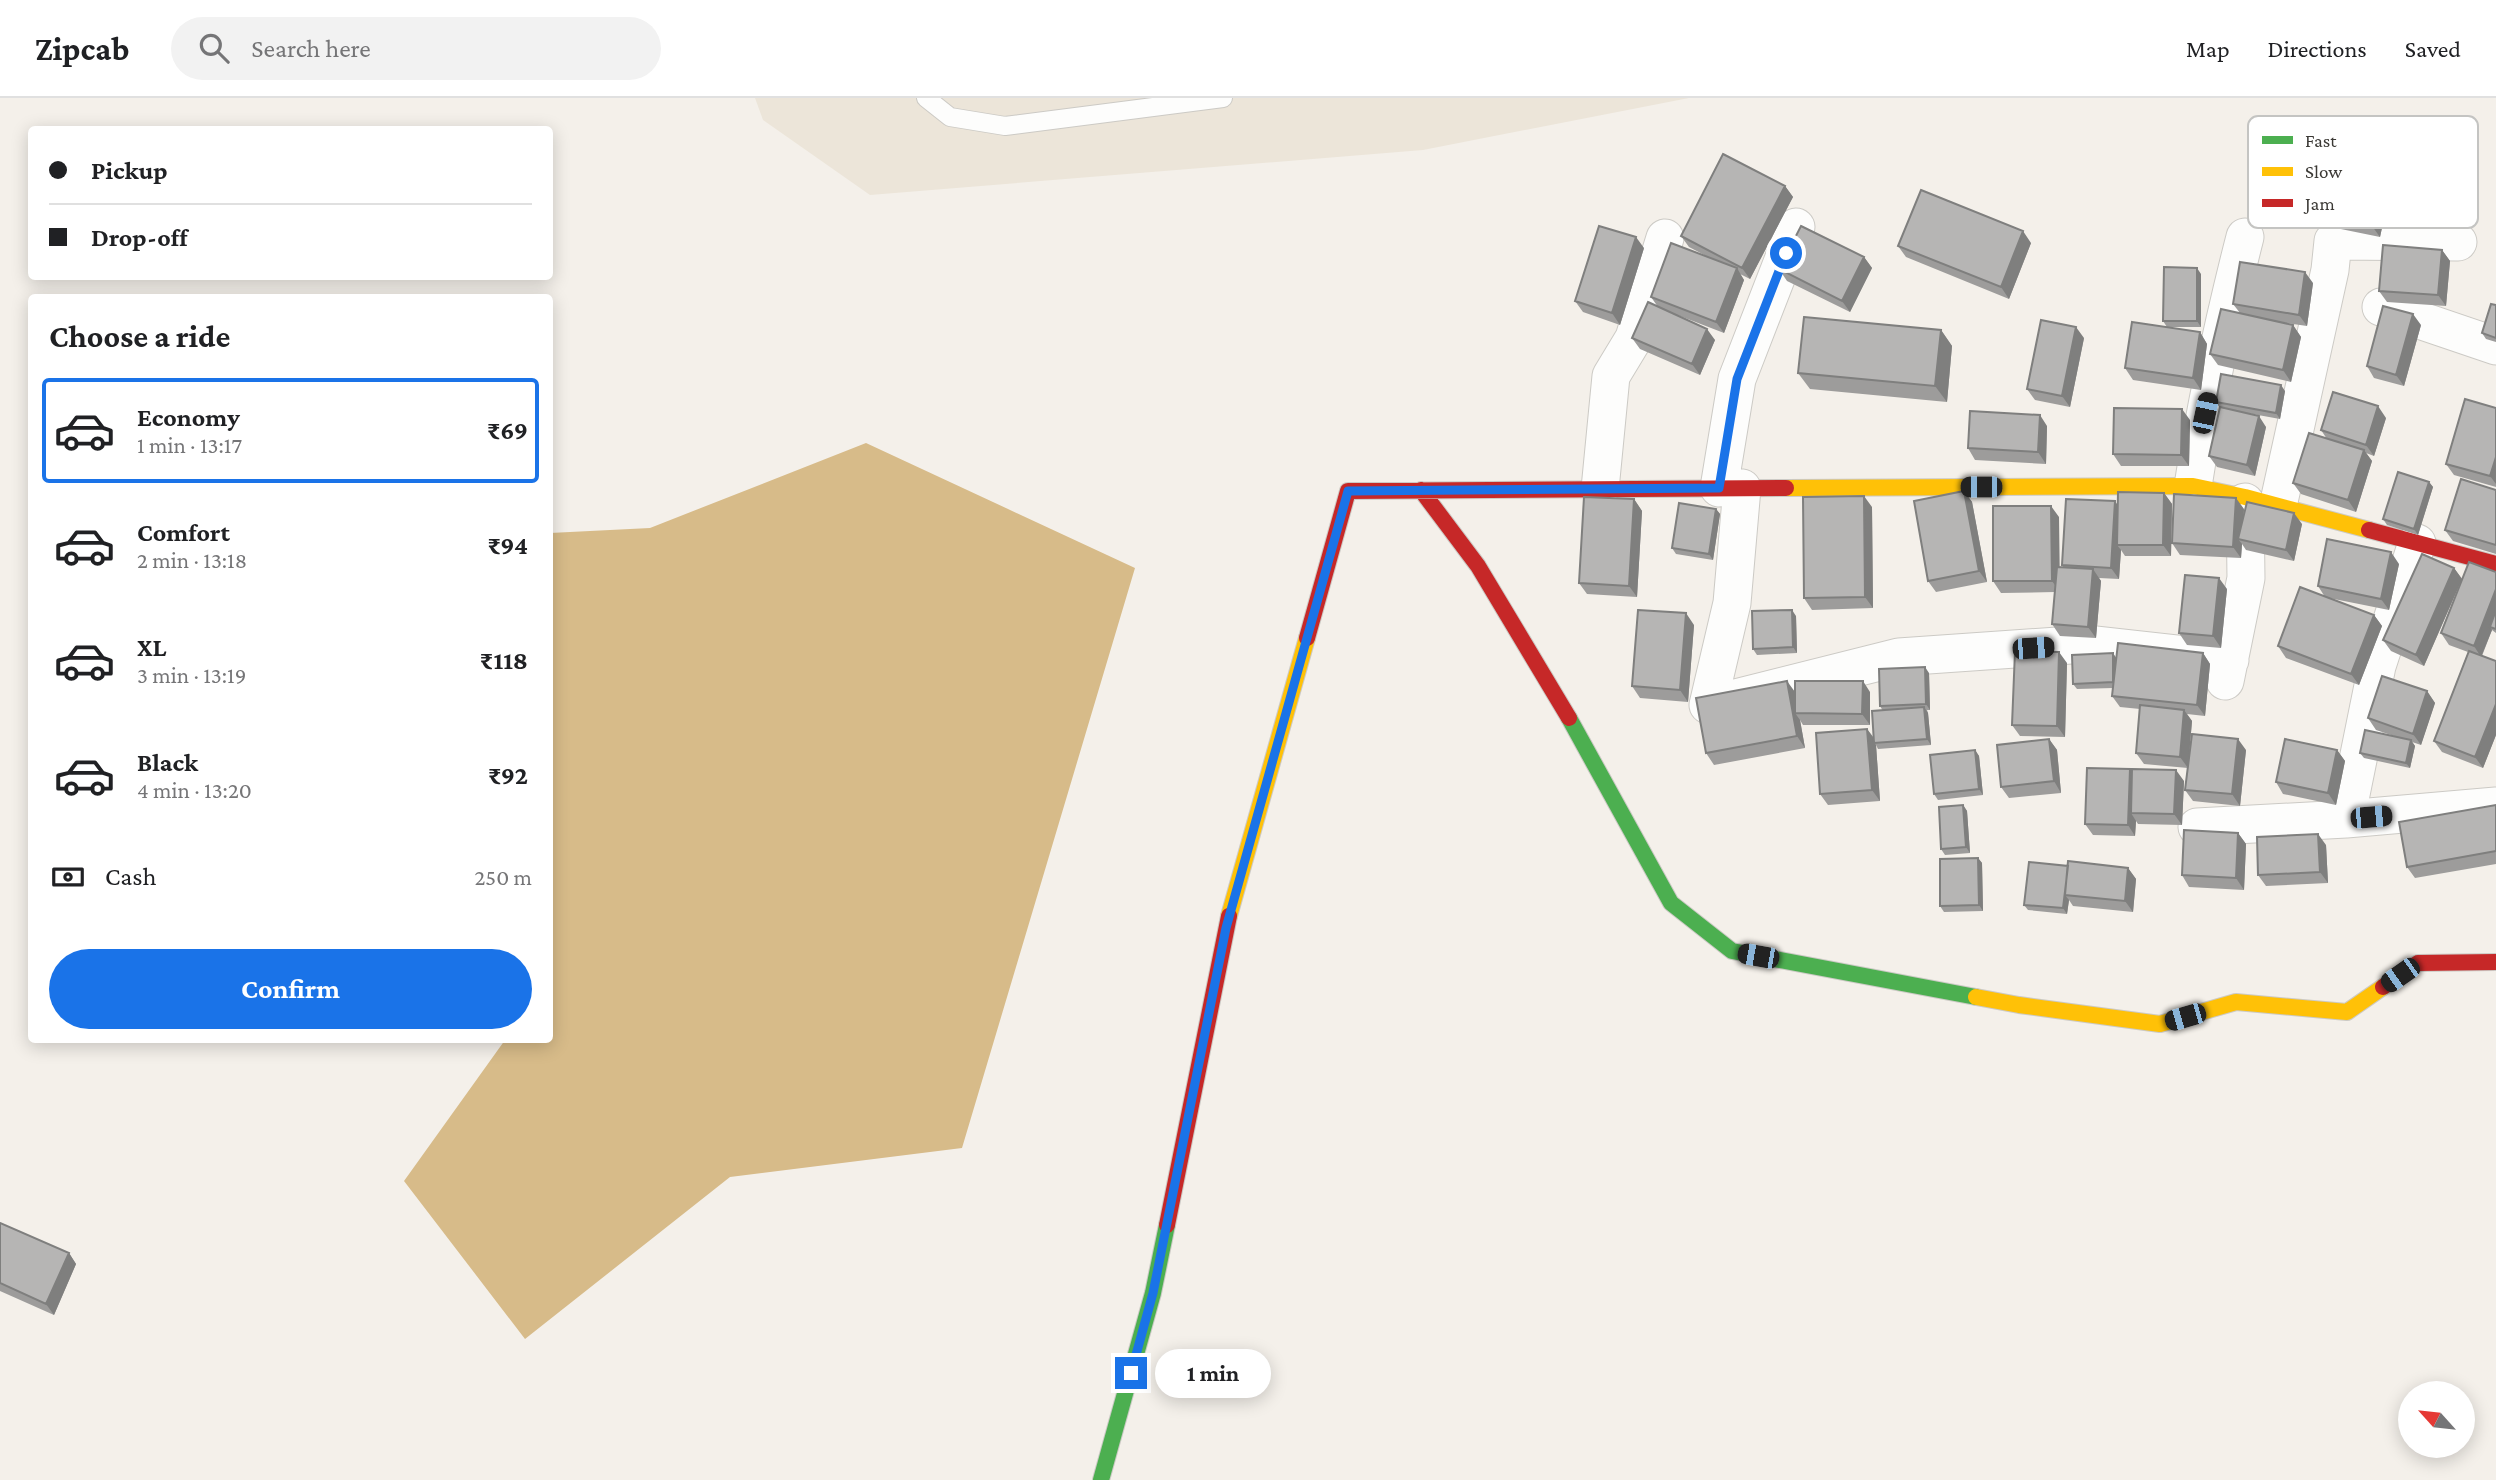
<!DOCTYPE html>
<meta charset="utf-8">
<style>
body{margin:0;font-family:"Crimson Pro",serif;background:#f2f2f2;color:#202124;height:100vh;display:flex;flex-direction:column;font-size:26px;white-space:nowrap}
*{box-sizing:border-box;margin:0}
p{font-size:23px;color:#757577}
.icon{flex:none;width:38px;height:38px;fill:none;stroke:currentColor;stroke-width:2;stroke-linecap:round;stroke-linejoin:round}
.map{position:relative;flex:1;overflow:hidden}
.drawer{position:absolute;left:28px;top:196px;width:525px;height:749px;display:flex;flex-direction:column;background:#fff;border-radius:7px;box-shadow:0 4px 18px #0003}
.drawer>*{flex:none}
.hud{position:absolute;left:28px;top:28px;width:525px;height:154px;border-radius:7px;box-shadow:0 4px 18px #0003;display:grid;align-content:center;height:154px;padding:0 21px;background:#fff}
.needle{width:46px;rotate:297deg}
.controls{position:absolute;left:2398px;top:1283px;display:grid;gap:14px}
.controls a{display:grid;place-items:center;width:77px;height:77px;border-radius:50%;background:#fff;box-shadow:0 4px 18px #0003;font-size:35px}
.end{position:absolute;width:32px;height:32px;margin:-16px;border:9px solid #1a73e8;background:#fff;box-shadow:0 0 0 4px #fff}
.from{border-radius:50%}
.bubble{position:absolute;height:49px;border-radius:24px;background:#fff;box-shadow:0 4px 18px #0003;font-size:23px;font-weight:700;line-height:49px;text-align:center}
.car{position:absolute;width:21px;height:42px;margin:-21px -10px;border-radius:9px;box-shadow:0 0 5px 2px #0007;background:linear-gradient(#222 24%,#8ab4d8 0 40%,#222 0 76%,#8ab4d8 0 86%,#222 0)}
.hud b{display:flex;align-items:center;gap:24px;height:66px;font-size:26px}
.hud b+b{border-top:2px solid #e0e0e0}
.hud i{width:18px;height:18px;background:#202124}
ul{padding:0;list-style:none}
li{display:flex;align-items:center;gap:21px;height:105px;margin:0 14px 10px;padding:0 7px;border:4px solid transparent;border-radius:7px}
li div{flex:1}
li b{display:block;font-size:26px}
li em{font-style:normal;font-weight:700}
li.current{border-color:#1a73e8}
li>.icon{width:63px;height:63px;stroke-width:1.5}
h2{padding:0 21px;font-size:32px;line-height:84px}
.pay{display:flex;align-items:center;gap:18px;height:77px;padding:0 21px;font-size:26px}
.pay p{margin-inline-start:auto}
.cta{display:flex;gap:14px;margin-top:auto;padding:14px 21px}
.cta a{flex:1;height:80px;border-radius:42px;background:#1a73e8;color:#fff;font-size:28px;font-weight:700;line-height:80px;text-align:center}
header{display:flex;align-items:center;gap:42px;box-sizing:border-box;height:98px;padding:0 35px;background:#fff;border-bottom:2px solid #e0e0e0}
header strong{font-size:33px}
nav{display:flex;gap:38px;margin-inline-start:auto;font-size:24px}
.search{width:490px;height:63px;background:#f2f2f2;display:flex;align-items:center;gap:18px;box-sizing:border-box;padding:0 24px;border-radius:38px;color:#757577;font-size:26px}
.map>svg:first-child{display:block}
</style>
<header>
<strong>Zipcab</strong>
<div class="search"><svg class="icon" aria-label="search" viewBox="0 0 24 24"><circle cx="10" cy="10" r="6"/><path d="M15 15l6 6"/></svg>Search here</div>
<nav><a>Map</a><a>Directions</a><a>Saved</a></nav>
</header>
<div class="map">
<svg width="2496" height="1382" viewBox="0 0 2496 1382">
<rect width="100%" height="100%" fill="#f4f0ea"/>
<path fill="#ece5d9" d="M755,0H1689L1423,52L870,97L763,22Z"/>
<path fill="#d7bb89" d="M866,345L1135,470L962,1050L730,1079L525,1241L404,1083L505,942H550V435L650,430Z"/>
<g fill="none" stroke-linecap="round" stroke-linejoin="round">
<defs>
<path id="lane" d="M926,0L950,19L1005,28L1223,0"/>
<path id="street" d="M2381,209L2496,248
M2193,388C2206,304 2224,221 2245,139
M1719,390L1737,281L1796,129
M1742,390L1732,505L1708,607L1899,559L2086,546L2230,562
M1600,391L1611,278L1634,240L1665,140
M2278,408L2330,172L2333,143L2458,144
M2225,583L2246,480L2245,404
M2346,721L2496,708
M2197,729L2346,721L2377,568L2417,445"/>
<path id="fast" d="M1569,620L1671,805L1732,853L1976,899
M1101,1382L1153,1195L1167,1127"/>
<path id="slow" d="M1786,390L2193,388L2245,399L2369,432
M1229,818L1307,540
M1976,899L2019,907L2160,926L2236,904L2347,914L2383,889"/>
<path id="jam" d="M1421,392L1478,468L1569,620
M2369,432L2496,466
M1307,540L1348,393L1786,390
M2383,889L2418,865L2496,864
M1167,1127L1229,818"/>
</defs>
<use href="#lane" stroke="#cccac5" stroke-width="20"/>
<use href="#street" stroke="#cccac5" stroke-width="39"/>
<use href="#fast" stroke="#cccac5" stroke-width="18"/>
<use href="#slow" stroke="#cccac5" stroke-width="18"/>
<use href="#jam" stroke="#cccac5" stroke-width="18"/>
<use href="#lane" stroke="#fdfdfc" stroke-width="18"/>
<use href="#street" stroke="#fdfdfc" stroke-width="37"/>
<use href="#fast" stroke="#4caf50" stroke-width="16"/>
<use href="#slow" stroke="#ffc107" stroke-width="16"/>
<use href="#jam" stroke="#c62828" stroke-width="16"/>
</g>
<path fill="#9d9c9b" d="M2384,77L2391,88L2380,139L2331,129L2323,118Z
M1785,88L1793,99L1750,181L1740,176L1744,182L1724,235L1667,213L1715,242L1700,277L1640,251L1632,240L1658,209L1651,199L1712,161L1689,149L1681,138Z
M2031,145L2009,201L1906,159L1898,148Z
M1644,150L1620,227L1583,214L1575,203Z
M2442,152L2450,163L2446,208L2387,204L2379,193Z
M1864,159L1872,170L1850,214L1787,183L1779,171Z
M2201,176V229H2167L2163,223Z
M2313,185L2307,228L2272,223L2293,227L2301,239L2291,284L2218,267L2210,256L2240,215L2233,206Z
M2496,207V244L2486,241L2482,235Z
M2421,227L2404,288L2374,280L2367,268Z
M1941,232L1952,248L1947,304L1810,291L1798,275Z
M2200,234L2207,246L2201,292L2133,282L2125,270Z
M2084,240L2070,309L2035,302L2027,291Z
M2285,293L2280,321L2236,313L2266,329L2255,378L2217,369L2209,358L2220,310L2216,304Z
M2496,310V389L2454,377L2446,366Z
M2386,320L2374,358L2366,355L2372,363L2356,414L2301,396L2293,385L2327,341L2321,332Z
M2190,322L2189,368H2121L2113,356Z
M2047,328L2046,366L1975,362L1968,350Z
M2429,384L2433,389L2418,437L2387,427L2383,421Z
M2496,392V456L2453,443L2445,432Z
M1964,393L1972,404L1987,484L1936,494L1928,483Z
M2164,395L2172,406L2171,458H2125L2121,452L2119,481L2099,480L2101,483L2096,540L2060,538L2052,526L2055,494L2001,495L1993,483L2059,419V469L2064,470L2062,467L2118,407Z
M1634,401L1642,413L1637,499L1587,496L1579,485Z
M1872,409L1873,510L1812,512L1804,500Z
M1716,411L1720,416L1713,462L1676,456L1672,450Z
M2244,411L2243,420L2302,426L2294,463L2246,452L2242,446L2241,460L2180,457L2172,445Z
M2399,466L2389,512L2329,500L2374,517L2382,528L2359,587L2286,560L2278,548L2325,499L2318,488Z
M2454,470L2462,481L2424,568L2391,553L2383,542Z
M2496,474V535L2492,532L2482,558L2496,563V637L2483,670L2442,654L2434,643L2468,554L2449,547L2441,535Z
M2227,491L2221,550L2187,547L2179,535Z
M1796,518L1797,555L1757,557L1753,551Z
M1694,527L1688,604L1640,600L1632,588Z
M2203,555L2210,566L2205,618L2187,616L2192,623L2188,670L2144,666L2136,655L2140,611L2120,609L2112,598L2113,590L2077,591L2073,586L2116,560Z
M2067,565L2065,639L2020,638L2012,627Z
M1929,575L1930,612H1927L1928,615L1931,647L1878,651L1876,647L1880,703L1828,707L1820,696L1867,631L1874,640L1883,613L1880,608Z
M2427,593L2435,605L2421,647L2412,644L2415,648L2410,670L2364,660L2360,655L2397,639L2376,632L2368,620Z
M1795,594H1870V627H1803L1800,622L1805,650L1714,667L1706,655Z
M2049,641L2057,652L2061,695L2009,700L2001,689Z
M1975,652L1979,658L1983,697L1938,702L1934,696Z
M2246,652L2240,708L2193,703L2185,692Z
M2337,652L2345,663L2336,707L2283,696L2276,684Z
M2130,671L2132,674L2184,683L2182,727L2138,726L2136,723L2135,738L2093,737L2085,726Z
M1963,707L1967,713L1970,755L1945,757L1941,751Z
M2496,707V766L2415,780L2407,769Z
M2238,735L2246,746L2244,792L2189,789L2182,777Z
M2326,747L2328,785L2266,788L2258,777Z
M1978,760L1982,765L1983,813L1944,814L1940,808Z
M2068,768L2128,770L2136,781L2133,814L2073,808L2069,802L2067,816L2028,812L2024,807Z
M0,1125L69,1155L76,1166L54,1217L0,1193Z"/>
<path fill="#7f7f7e" d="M2384,77L2391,88L2380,139L2372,128Z
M1785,88L1793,99L1750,181L1742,170Z
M2023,133L2031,145L2009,201L2001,189Z
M1636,139L1644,150L1620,227L1612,215Z
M2442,152L2450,163L2446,208L2438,197Z
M1864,159L1872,170L1850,214L1842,203Z
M1737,170L1744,182L1724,235L1716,224Z
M2197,170L2201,176V229L2197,223Z
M2305,174L2313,185L2307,228L2299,217Z
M2413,216L2421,227L2404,288L2396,277Z
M2293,227L2301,239L2291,284L2283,272Z
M2076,229L2084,240L2070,309L2062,298Z
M1707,231L1715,242L1700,277L1692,266Z
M1941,232L1952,248L1947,304L1935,288Z
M2200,234L2207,246L2201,292L2193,280Z
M2281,287L2285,293L2280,321L2276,315Z
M2378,308L2386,320L2374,358L2366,347Z
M2182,311L2190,322L2189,368L2181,357Z
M2040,317L2047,328L2046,366L2038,354Z
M2259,318L2266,329L2255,378L2247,367Z
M2364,352L2372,363L2356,414L2348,402Z
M2496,359V386L2490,378Z
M2429,384L2433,389L2418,437L2414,431Z
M1964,393L1972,404L1987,484L1979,473Z
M2164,395L2172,406L2171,458L2163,447Z
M1864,398L1872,409L1873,510L1865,499Z
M2236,400L2244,411L2242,442L2238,441L2242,446L2241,460L2233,449Z
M1634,401L1642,413L1637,499L1629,488Z
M2115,403L2123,415L2117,447L2121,452L2119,481L2111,470Z
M2051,408L2059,419L2060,494L2052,483Z
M1716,411L1720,416L1713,462L1709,456Z
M2294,415L2302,426L2294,463L2286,452Z
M2391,454L2399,466L2389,512L2381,501Z
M2454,470L2462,481L2424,568L2416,557Z
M2093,471L2101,483L2096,540L2088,529Z
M2219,480L2227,491L2221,550L2213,538Z
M2496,491V523L2490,529L2492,532L2481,559L2474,548Z
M1792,512L1796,518L1797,555L1793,549Z
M1686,515L1694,527L1688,604L1680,592Z
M2374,517L2382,528L2359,587L2351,576Z
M2059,554L2067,565L2065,639L2057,628Z
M2113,555L2117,561V590L2113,584Z
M2203,555L2210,566L2205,618L2197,607Z
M1925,569L1929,575L1930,612L1926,606Z
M1787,583L1795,594V615L1800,622L1805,650L1797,638Z
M1863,583L1870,594V627L1862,616Z
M2427,593L2435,605L2421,647L2413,636Z
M2496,606V637L2483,670L2475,659Z
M1924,609L1928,615L1931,647L1927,641Z
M2184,612L2192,623L2188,670L2180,659Z
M1867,631L1875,642L1874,645L1876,647L1880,703L1872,692Z
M2049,641L2057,652L2061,695L2054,683Z
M2238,641L2246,652L2240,708L2232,696Z
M2411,642L2415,648L2410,670L2406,665Z
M1975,652L1979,658L1983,697L1979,691Z
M2337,652L2345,663L2336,707L2328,695Z
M2130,671L2138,682L2131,715L2136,723L2135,738L2128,727Z
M2176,672L2184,683L2182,727L2174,716Z
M1963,707L1967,713L1970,755L1966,749Z
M2238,735L2246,746L2244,792L2236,780Z
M2318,736L2326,747L2328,785L2320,774Z
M1978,760L1982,765L1983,813L1979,807Z
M2068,768L2065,797L2069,802L2067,816L2063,810Z
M2128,770L2136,781L2133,814L2125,803Z
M69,1155L76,1166L54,1217L46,1206Z"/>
<path fill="#b6b5b4" stroke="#7f7f7e" stroke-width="2" d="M1723,56L1785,88L1742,170L1681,138Z
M1921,92L2023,133L2001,189L1898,148Z
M1599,128L1636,139L1612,215L1575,203Z
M1801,128L1864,159L1842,203L1779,171Z
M1671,145L1737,170L1716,224L1651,199Z
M2383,147L2442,152L2438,197L2379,193Z
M2240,164L2305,174L2299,217L2233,206Z
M2164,169L2197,170V223H2163Z
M1648,204L1707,231L1692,266L1632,240Z
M2491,206L2496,207V240L2482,235Z
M2383,208L2413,216L2396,277L2367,268Z
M2221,211L2293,227L2283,272L2210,256Z
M1804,219L1941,232L1935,288L1798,275Z
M2041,222L2076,229L2062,298L2027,291Z
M2132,224L2200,234L2193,280L2125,270Z
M2221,276L2281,287L2276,315L2216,304Z
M2333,294L2378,308L2366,347L2321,332Z
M2465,301L2496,310V359L2490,378L2446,366Z
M2220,309L2259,318L2247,367L2209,358Z
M2114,310L2182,311L2181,357L2113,356Z
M1970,313L2040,317L2038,354L1968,350Z
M2309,335L2364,352L2348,402L2293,385Z
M2398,374L2429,384L2414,431L2383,421Z
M2461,381L2496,392V447L2445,432Z
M1964,393L1979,473L1928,483L1914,403Z
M2118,394L2164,395L2163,447H2117Z
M2174,396L2236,400L2233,449L2172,445Z
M1864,398L1865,499L1804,500L1803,399Z
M1584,399L1634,401L1629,488L1579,485Z
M2066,401L2115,403L2111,470L2062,467Z
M2247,404L2294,415L2286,452L2238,441Z
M1679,405L1716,411L1709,456L1672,450Z
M1993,408H2051L2052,483H1993Z
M2327,441L2391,454L2381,501L2318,488Z
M2422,456L2454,470L2416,557L2383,542Z
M2469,464L2496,474V491L2474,548L2441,535Z
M2057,469L2093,471L2088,529L2052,526Z
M2185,477L2219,480L2213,538L2179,535Z
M2300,489L2374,517L2351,576L2278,548Z
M1638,512L1686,515L1680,592L1632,588Z
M1792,512L1793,549L1753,551L1752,513Z
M2496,512V531L2490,529Z
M2118,545L2203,555L2197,607L2112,598Z
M2015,553L2059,554L2057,628L2012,627Z
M2469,553L2496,563V606L2475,659L2434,643Z
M2113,555V584L2073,586L2072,557Z
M1925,569L1926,606L1880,608L1879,571Z
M2382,578L2427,593L2413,636L2368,620Z
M1787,583L1797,638L1706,655L1696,600Z
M1795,583H1863L1862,616L1795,615Z
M2140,607L2184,612L2180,659L2136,655Z
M1924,609L1927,641L1874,645L1872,613Z
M1867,631L1872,692L1820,696L1816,635Z
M2365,632L2411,642L2406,665L2360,655Z
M2192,636L2238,641L2232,696L2185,692Z
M2049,641L2054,683L2001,689L1997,647Z
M2285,641L2337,652L2328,695L2276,684Z
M1975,652L1979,691L1934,696L1930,657Z
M2087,670L2130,671L2128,727L2085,726Z
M2132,671L2176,672L2174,716L2131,715Z
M1963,707L1966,749L1941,751L1939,709Z
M2496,707V753L2407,769L2399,724Z
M2184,732L2238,735L2236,780L2182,777Z
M2318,736L2320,774L2258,777L2257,739Z
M1978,760L1979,807L1940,808V761Z
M2068,763L2128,770L2125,803L2065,797Z
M2029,764L2068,768L2063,810L2024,807Z
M0,1125L69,1155L46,1206L0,1185Z"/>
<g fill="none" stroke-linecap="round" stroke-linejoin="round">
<path stroke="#1a73e8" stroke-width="9" d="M1131,1275L1153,1195L1226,830L1348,393L1719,390L1737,281L1786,155"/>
</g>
<rect x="2248" y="18" width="230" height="112" rx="10" fill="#fff" stroke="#c4c4c2" stroke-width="2"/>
<rect x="2262" y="38" width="31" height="8" fill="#4caf50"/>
<rect x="2262" y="69" width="31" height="9" fill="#ffc107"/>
<rect x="2262" y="101" width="31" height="8" fill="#c62828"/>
<g font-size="19" fill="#3b3935">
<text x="2305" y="49">Fast</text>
<text x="2305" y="80">Slow</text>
<text x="2305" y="112">Jam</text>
</g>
</svg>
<div class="controls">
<a><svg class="needle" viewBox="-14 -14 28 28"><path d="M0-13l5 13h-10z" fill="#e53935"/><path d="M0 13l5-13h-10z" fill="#757577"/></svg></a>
</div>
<i class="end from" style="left:1786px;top:155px"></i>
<i class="end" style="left:1131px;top:1275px"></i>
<div class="bubble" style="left:1155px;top:1251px;width:116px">1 min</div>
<i class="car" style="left:2205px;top:315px;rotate:12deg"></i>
<i class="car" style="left:1981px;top:389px;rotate:270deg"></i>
<i class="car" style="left:2033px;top:550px;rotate:86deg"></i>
<i class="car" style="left:2371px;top:719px;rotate:85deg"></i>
<i class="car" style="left:1758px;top:858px;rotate:280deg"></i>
<i class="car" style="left:2400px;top:877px;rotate:235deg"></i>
<i class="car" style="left:2185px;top:919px;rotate:254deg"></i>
<div class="hud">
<b><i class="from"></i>Pickup</b>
<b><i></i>Drop-off</b>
</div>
<section class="drawer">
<h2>Choose a ride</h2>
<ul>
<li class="current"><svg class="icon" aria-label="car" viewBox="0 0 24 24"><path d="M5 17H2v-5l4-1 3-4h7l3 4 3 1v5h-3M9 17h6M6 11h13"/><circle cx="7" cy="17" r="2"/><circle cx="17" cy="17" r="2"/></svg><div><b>Economy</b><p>1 min · 13:17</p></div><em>₹69</em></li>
<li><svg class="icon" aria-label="car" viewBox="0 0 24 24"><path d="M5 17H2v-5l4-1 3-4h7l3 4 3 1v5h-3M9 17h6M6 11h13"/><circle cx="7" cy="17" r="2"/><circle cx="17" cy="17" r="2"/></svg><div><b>Comfort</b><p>2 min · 13:18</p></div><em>₹94</em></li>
<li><svg class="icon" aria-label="car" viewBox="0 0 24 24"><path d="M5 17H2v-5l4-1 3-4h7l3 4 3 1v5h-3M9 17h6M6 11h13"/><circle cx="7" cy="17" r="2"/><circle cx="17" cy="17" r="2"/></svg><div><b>XL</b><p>3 min · 13:19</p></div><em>₹118</em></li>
<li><svg class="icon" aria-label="car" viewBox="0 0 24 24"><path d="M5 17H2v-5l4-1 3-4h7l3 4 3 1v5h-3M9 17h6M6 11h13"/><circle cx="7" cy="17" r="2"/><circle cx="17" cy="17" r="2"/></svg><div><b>Black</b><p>4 min · 13:20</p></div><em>₹92</em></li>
</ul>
<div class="pay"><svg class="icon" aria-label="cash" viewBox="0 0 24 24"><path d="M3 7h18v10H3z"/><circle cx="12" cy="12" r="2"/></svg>Cash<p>250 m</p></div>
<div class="cta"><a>Confirm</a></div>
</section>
</div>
